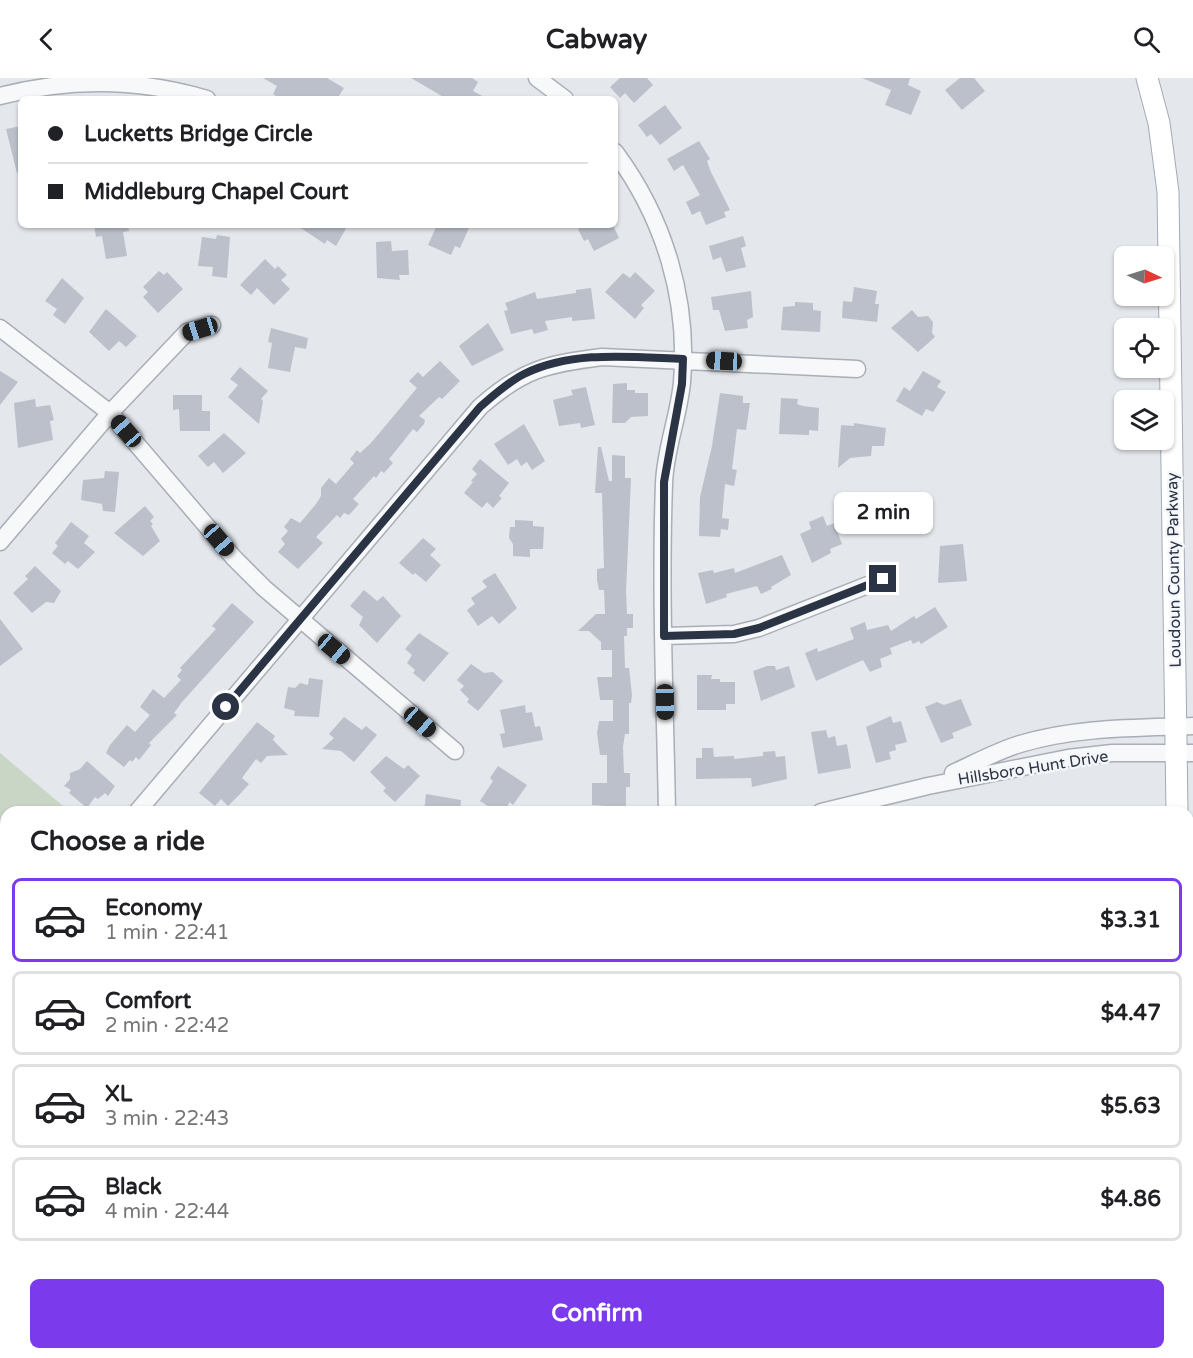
<!DOCTYPE html>
<meta charset="utf-8">
<style>
body{margin:0;font-family:"Varela Round",sans-serif;background:#f2f2f2;color:#202124;height:100vh;display:flex;flex-direction:column;font-size:22px;white-space:nowrap}
*{box-sizing:border-box;margin:0}
p{font-size:20px;color:#757577}
.icon{flex:none;width:33px;height:33px;fill:none;stroke:currentColor;stroke-width:2;stroke-linecap:round;stroke-linejoin:round}
.map{position:relative;flex:1;overflow:hidden}
.sheet{position:absolute;left:0px;top:728px;width:1194px;height:554px;display:flex;flex-direction:column;background:#fff;border-radius:18px 18px 0 0;box-shadow:0 2px 4px #0004}
.sheet>*{flex:none}
.banner{position:absolute;left:18px;top:18px;width:600px;height:132px;border-radius:9px;box-shadow:0 2px 4px #0004;display:grid;align-content:center;height:132px;padding:0 30px;background:#fff}
.needle{width:39px;rotate:94deg}
.buttons{position:absolute;left:1114px;top:168px;display:grid;gap:12px}
.buttons a{display:grid;place-items:center;width:60px;height:60px;border-radius:9px;background:#fff;box-shadow:0 2px 4px #0004;font-size:30px}
.end{position:absolute;width:27px;height:27px;margin:-14px;border:8px solid #2b3445;background:#fff;box-shadow:0 0 0 3px #fff}
.from{border-radius:50%}
.bubble{position:absolute;height:42px;border-radius:9px;background:#fff;box-shadow:0 2px 4px #0004;font-size:20px;font-weight:800;line-height:42px;text-align:center}
.car{position:absolute;width:18px;height:36px;margin:-18px -9px;border-radius:8px;box-shadow:0 0 4px 2px #0007;background:linear-gradient(#222 24%,#8ab4d8 0 40%,#222 0 76%,#8ab4d8 0 86%,#222 0)}
.banner b{display:flex;align-items:center;gap:21px;height:57px;font-size:22px}
.banner b+b{border-top:2px solid #e0e0e0}
.banner i{width:15px;height:15px;background:#202124}
ul{padding:0;list-style:none}
li{display:flex;align-items:center;gap:18px;height:84px;margin:0 12px 9px;padding:0 18px;border:3px solid #e0e0e0;border-radius:9px}
li div{flex:1}
li b{display:block;font-size:22px}
li em{font-style:normal;font-weight:800}
li.on{border-color:#7c3aed}
li>.icon{width:54px;height:54px;stroke-width:1.5}
h2{padding:0 30px;font-size:27px;line-height:72px}
.primary-button{display:flex;gap:12px;margin-top:auto;padding:12px 30px}
.primary-button a{flex:1;height:69px;border-radius:9px;background:#7c3aed;color:#fff;font-size:24px;font-weight:800;line-height:69px;text-align:center}
header{display:flex;justify-content:space-between;align-items:center;height:78px;padding:0 30px;background:#fff;font-size:27px;font-weight:800}
.map>svg:first-child{display:block}
</style>
<header><svg class="icon" aria-label="back" viewBox="0 0 24 24"><path d="M15 5l-7 7 7 7"/></svg>Cabway<svg class="icon" aria-label="search" viewBox="0 0 24 24"><circle cx="10" cy="10" r="6"/><path d="M15 15l6 6"/></svg></header>
<div class="map">
<svg width="1193" height="1280" viewBox="0 0 1193 1280">
<rect width="100%" height="100%" fill="#e4e7ec"/>
<path fill="#c9d6c5" d="M0,675L69,733L6,734V1275H689L686,1280H0Z"/>
<path fill="#9fb4cc" d="M585,1275H641L645,1280H573Z"/>
<path fill="#bbc0ca" d="M263,0H327L344,10L337,21H281L273,16L277,8Z
M411,0H472L478,4L473,13L488,21H447Z
M620,0H647L653,7L634,25L625,15L620,20L610,9Z
M862,0H910L908,7L921,13L911,37L885,27L891,12Z
M960,0H974L985,13L962,32L945,12Z
M665,27L682,50L660,67L651,56L647,59L638,47Z
M21,48V94L17,95L6,51Z
M699,63L710,81L707,83L710,92L730,132L724,134L726,139L706,147L700,133L692,137L686,124L700,117L683,87L674,93L667,81Z
M94,147H128L129,153L123,154L127,178L106,181L102,158L96,159Z
M296,147H348L336,168L327,162L325,166Z
M437,147L469,150L460,170L455,168L451,177L428,167Z
M586,147H613L619,160L594,173L588,161L584,163L578,151Z
M217,157L230,159L227,200L212,198L213,189L198,188L202,159L216,161Z
M743,158L746,168L741,170L746,189L726,194L721,179L713,182L709,168Z
M391,163L392,173L408,172L409,197H399L400,202L377,200L376,164Z
M265,181L275,191L278,188L287,197L281,202L290,211L274,227L257,210L251,217L240,207Z
M159,193L164,197L167,194L183,211L158,235L143,219L148,214L143,209Z
M635,194L655,213L641,227L644,230L635,241L605,214L623,195L630,200Z
M62,200L84,220L65,246L53,237L57,231L45,223Z
M854,209L877,213L875,226H879L877,244L842,240L843,223L852,224Z
M591,210L595,241L572,243V239L545,243L548,252L534,256L532,251L511,256L504,233L508,232L505,225L535,214L537,221L576,215V212Z
M751,213L753,239L747,242L748,250L725,253L719,232H713L711,219Z
M795,224L813,225V232L821,233L820,254L781,252L783,229L795,228Z
M106,231L137,258L126,269L119,263L109,273L89,254Z
M912,232L918,239L928,238L933,244L932,255L935,259L918,274L891,250Z
M488,245L504,272L472,288L459,268Z
M271,250L308,260L306,271L295,269L290,294L268,290L272,265L268,264Z
M440,283L460,303L442,321L439,319L419,338L425,342L424,346L417,354L413,351L402,365L389,381L393,385L384,395L381,393L376,400L374,398L353,421L359,426L349,437L344,435L340,440L337,437L316,459L323,465L298,491L278,474L285,466L281,461L288,453L284,449L291,440L300,445L316,426L321,418V410L329,400L336,406L354,385L350,381L357,372L360,375L371,365L417,310L409,303L418,294L423,299Z
M240,289L268,313L261,321L263,323L259,346L228,319L238,307L230,301Z
M0,293L18,304L0,327Z
M923,293L941,303L937,309L946,314L933,334L926,331L922,338L896,323L904,309L910,313Z
M627,305V312H635V315H648V338L631,339L625,345H612L613,306Z
M586,309L595,347L581,350L580,345L559,348L553,322L573,317L571,312Z
M720,315L743,318V325H750L746,352L737,351L732,391L737,392L734,408L725,406L722,440L729,441L728,452L721,451L720,459L699,458L700,419L712,368Z
M173,317H202V333H210V353H180L179,331L173,332Z
M781,320L798,321L797,326L803,328L819,330L818,353L809,352V357L779,356Z
M35,321L36,329L50,327L54,342L50,343L53,362L18,370L14,325Z
M854,345L886,350L884,368H872L871,378L850,380L838,390L841,347L854,348Z
M524,346L545,383L532,392L527,384L521,388L517,381L508,387L494,366Z
M224,355L246,375L223,395L214,384L208,389L198,378Z
M598,369H601L609,403H612V377L625,378V400H631L626,513L627,536H633V550H627V558H624L625,590H629L632,617L631,625H629V656H625L623,669L624,695H630V709H626V730H608V728L592,727V705H607V677H600L597,655L599,643H613V622H600L597,599H612V572H601V564L589,553H578L596,536H605L604,512H599L597,502V491L604,490L602,415H595Z
M480,381L509,405L499,418L502,420L493,430L487,424L482,430L464,415L473,404L471,403L477,396L472,391Z
M105,393L119,394L115,434L103,433L102,426L81,422L83,402L104,400Z
M880,417L881,420L895,418L899,440L885,442L886,446L865,452L860,421Z
M145,428L154,439L150,443L153,446L151,448L160,463L143,478L114,455Z
M823,438L827,448L834,445L842,466L830,471L831,475L812,485L800,456L811,451L809,444Z
M515,442L533,443V448L544,449L543,471H530V479L513,478V466L509,460L510,449H515Z
M71,444L89,458L84,465L95,474L78,491L68,483L65,486L52,475L58,468L55,465Z
M423,460L436,471L430,477L441,487L426,504L415,495L413,497L399,485Z
M963,466L967,503L938,505L940,468Z
M782,477L791,497L771,509L772,511L761,516L757,508L726,516L727,519L706,526L698,495L713,492L714,495L734,490L735,495Z
M35,488L61,513L54,525L46,524L32,535L13,515L28,501L25,498Z
M495,495L517,530L499,546L492,538L478,548L467,532L475,526L471,520L487,509L482,503Z
M364,512L377,523L383,518L401,538L377,565L359,547L363,539L350,528Z
M232,525L254,544L182,624L174,635L177,637L149,665L151,667L139,682L136,679L132,684L130,682L124,689L106,675L110,667L127,647L135,654L150,637L140,629L153,611L164,620L181,602L177,598L182,592L180,590L216,551L212,548Z
M935,529L948,549L921,566L919,563L913,566L911,562L890,570L892,576L880,581L882,589L870,594L863,582L816,603L805,575L817,570L818,574L854,561L850,550L865,544L867,552L888,547L891,553L914,538L916,541Z
M0,541L23,571L0,588Z
M419,555L449,575L424,604L413,595L415,592L407,585L412,577L405,571Z
M471,586L484,595L493,594L503,603L478,633L467,624L469,621L460,612L464,608L457,602Z
M767,588H775L776,592L789,588L795,609L761,623L753,593Z
M697,597H712L711,601H720V604H735V626H726V632H697Z
M309,600L323,602L319,639L294,638L295,633L284,630L288,609L295,610L300,605L308,607Z
M961,621L972,647L952,655L954,660L941,665L925,629L937,624L944,627Z
M525,627L526,635L532,634L535,649L540,648L543,662L503,670L500,656L505,655L500,632Z
M891,638L893,645L901,643L907,664L895,667L896,672L889,674L891,681L876,685L866,649Z
M344,639L362,652L366,648L377,657L354,684L341,673L322,671L334,660L329,656Z
M257,644L275,658L273,662L288,677L267,678L261,685L256,681L242,700L249,706L240,716L228,728L221,721L215,728L199,715Z
M826,652L828,660L835,658L837,668L847,666L851,690L818,696L811,654Z
M702,670H713L714,679L734,678V681L763,678V674L775,673L776,679L785,678L787,701L752,709L751,700L696,701V680H702Z
M386,678L404,691L408,687L420,698L395,724L383,713L386,710L370,694Z
M87,683L115,708L108,718L105,715L98,721L95,719L87,730L69,715L71,712L64,708L70,701V695L80,691Z
M498,688L527,707L513,727L510,724L503,734H497L480,723L493,703L490,700Z
M426,716L461,722L460,734H424Z"/>
<g fill="none" stroke-linecap="round" stroke-linejoin="round">
<defs>
<path id="minor" d="M537,0L565,21
M0,18C70,0 137,0 207,21
M615,74C664,140 689,221 682,304C679,338 665,371 664,406C660,515 665,625 667,734
M0,250L110,335L234,480L264,510L455,673
M0,464L110,335L187,254L212,247
M665,558L734,556L759,550L883,501
M953,695C975,685 997,673 1020,666C1076,649 1135,650 1193,648
M137,734L480,329C523,291 547,286 602,279L857,291
M821,734L928,708L1068,680L1112,675H1193
M1188,1131H1193
M882,1275L885,1280
M780,1280L786,1275"/>
<path id="major" d="M1147,0L1159,45L1168,114L1177,734
M1182,1275V1280"/>
</defs>
<use href="#minor" stroke="#a9aeb7" stroke-width="19"/>
<use href="#major" stroke="#a3abb8" stroke-width="23"/>
<use href="#minor" stroke="#f7f8fa" stroke-width="16"/>
<use href="#major" stroke="#fff" stroke-width="21"/>
</g>
<g fill="none" stroke-linecap="round" stroke-linejoin="round">
<path stroke="#2b3445" stroke-width="8" d="M226,629L480,329C494,317 508,304 524,296C573,272 631,279 683,281L682,306L664,404V558L734,556L759,550L883,501"/>
</g>
<g text-anchor="middle" stroke-width="5" stroke-linejoin="round" paint-order="stroke">
<g font-size="16" fill="#2b3445" stroke="#f4f6f9">
<text transform="translate(1173 492) rotate(-91)" y="6">Loudoun County Parkway</text>
<text transform="translate(1033 689) rotate(-9)" y="6">Hillsboro Hunt Drive</text>
</g>
</g>
</svg>
<div class="buttons">
<a><svg class="needle" viewBox="-14 -14 28 28"><path d="M0-13l5 13h-10z" fill="#e53935"/><path d="M0 13l5-13h-10z" fill="#757577"/></svg></a>
<a><svg class="icon" aria-label="locate" viewBox="0 0 24 24"><circle cx="12" cy="12" r="6"/><path d="M12 2v4M12 18v4M2 12h4M18 12h4"/></svg></a>
<a><svg class="icon" aria-label="layers" viewBox="0 0 24 24"><path d="M12 4l9 5-9 5-9-5zM3 14l9 5 9-5"/></svg></a>
</div>
<i class="end from" style="left:226px;top:629px"></i>
<i class="end" style="left:883px;top:501px"></i>
<div class="bubble" style="left:834px;top:414px;width:99px">2 min</div>
<i class="car" style="left:200px;top:251px;rotate:253deg"></i>
<i class="car" style="left:724px;top:283px;rotate:273deg"></i>
<i class="car" style="left:126px;top:353px;rotate:319deg"></i>
<i class="car" style="left:219px;top:462px;rotate:139deg"></i>
<i class="car" style="left:334px;top:571px;rotate:130deg"></i>
<i class="car" style="left:665px;top:624px;rotate:179deg"></i>
<i class="car" style="left:420px;top:644px;rotate:131deg"></i>
<div class="banner">
<b><i class="from"></i>Lucketts Bridge Circle</b>
<b><i></i>Middleburg Chapel Court</b>
</div>
<section class="sheet">
<h2>Choose a ride</h2>
<ul>
<li class="on"><svg class="icon" aria-label="car" viewBox="0 0 24 24"><path d="M5 17H2v-5l4-1 3-4h7l3 4 3 1v5h-3M9 17h6M6 11h13"/><circle cx="7" cy="17" r="2"/><circle cx="17" cy="17" r="2"/></svg><div><b>Economy</b><p>1 min · 22:41</p></div><em>$3.31</em></li>
<li><svg class="icon" aria-label="car" viewBox="0 0 24 24"><path d="M5 17H2v-5l4-1 3-4h7l3 4 3 1v5h-3M9 17h6M6 11h13"/><circle cx="7" cy="17" r="2"/><circle cx="17" cy="17" r="2"/></svg><div><b>Comfort</b><p>2 min · 22:42</p></div><em>$4.47</em></li>
<li><svg class="icon" aria-label="car" viewBox="0 0 24 24"><path d="M5 17H2v-5l4-1 3-4h7l3 4 3 1v5h-3M9 17h6M6 11h13"/><circle cx="7" cy="17" r="2"/><circle cx="17" cy="17" r="2"/></svg><div><b>XL</b><p>3 min · 22:43</p></div><em>$5.63</em></li>
<li><svg class="icon" aria-label="car" viewBox="0 0 24 24"><path d="M5 17H2v-5l4-1 3-4h7l3 4 3 1v5h-3M9 17h6M6 11h13"/><circle cx="7" cy="17" r="2"/><circle cx="17" cy="17" r="2"/></svg><div><b>Black</b><p>4 min · 22:44</p></div><em>$4.86</em></li>
</ul>
<div class="primary-button"><a>Confirm</a></div>
</section>
</div>
